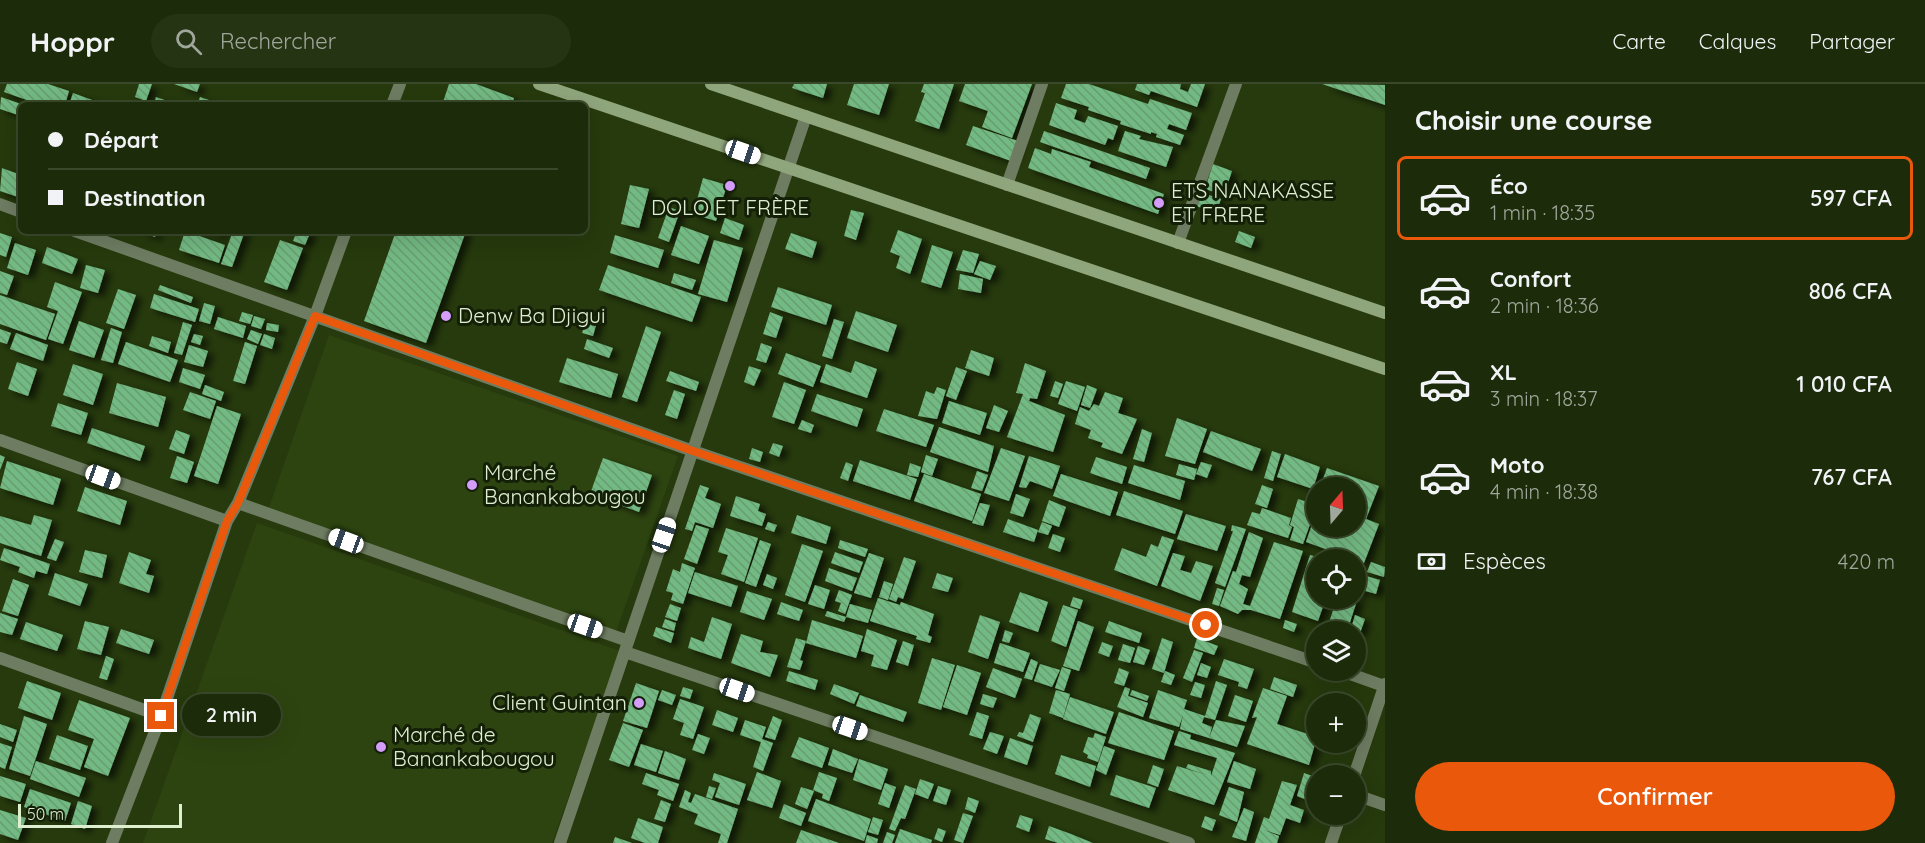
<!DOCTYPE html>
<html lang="fr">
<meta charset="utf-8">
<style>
body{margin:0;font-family:Quicksand,sans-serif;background:#253413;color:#f1f3f6;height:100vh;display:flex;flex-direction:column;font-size:22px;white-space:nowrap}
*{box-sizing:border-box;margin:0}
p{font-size:20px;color:#a0a79c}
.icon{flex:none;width:33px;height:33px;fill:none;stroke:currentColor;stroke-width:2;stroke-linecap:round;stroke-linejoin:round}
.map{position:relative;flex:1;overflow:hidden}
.drawer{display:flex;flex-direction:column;background:#1c2c0a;width:540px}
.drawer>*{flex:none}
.guide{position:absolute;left:18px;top:18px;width:570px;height:132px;border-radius:9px;box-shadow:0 6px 24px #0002,0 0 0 2px #3a482b;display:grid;align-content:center;height:132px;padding:0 30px;background:#1c2c0a}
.needle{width:39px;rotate:19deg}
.buttons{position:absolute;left:1306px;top:393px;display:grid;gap:12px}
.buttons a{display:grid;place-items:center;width:60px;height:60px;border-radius:50%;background:#1c2c0a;box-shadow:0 6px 24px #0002,0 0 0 2px #3a482b;font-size:30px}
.scale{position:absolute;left:18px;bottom:15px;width:164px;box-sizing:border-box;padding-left:6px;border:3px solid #deefcf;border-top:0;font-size:16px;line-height:21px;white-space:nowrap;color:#deefcf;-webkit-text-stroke:4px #131f07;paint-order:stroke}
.end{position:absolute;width:27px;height:27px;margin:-14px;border:8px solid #ea580c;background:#fff;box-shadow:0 0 0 3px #fff}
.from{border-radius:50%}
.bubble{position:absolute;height:42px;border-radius:21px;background:#1c2c0a;box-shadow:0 6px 24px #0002,0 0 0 2px #3a482b;font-size:20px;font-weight:600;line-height:42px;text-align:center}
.car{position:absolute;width:18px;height:36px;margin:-18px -9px;border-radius:8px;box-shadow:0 0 4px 2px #0007;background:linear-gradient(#fff 24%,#345 0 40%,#fff 0 76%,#345 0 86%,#fff 0)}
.guide b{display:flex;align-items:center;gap:21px;height:57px;font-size:22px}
.guide b+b{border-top:2px solid #3a482b}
.guide i{width:15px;height:15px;background:#f1f3f6}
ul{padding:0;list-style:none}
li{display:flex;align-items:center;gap:18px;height:84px;margin:0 12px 9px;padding:0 18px;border:3px solid transparent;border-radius:9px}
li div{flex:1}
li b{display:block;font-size:22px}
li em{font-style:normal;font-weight:600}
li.selected{border-color:#ea580c}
li>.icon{width:54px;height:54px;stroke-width:1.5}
h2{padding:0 30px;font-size:27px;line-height:72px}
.pay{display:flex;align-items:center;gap:15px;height:66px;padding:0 30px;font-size:22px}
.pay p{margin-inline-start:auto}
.button{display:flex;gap:12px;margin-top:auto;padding:12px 30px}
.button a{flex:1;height:69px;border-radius:36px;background:#ea580c;color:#fff;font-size:24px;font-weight:600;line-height:69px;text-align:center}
header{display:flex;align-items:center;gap:36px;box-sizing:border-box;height:84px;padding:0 30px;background:#1c2c0a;border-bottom:2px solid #3a482b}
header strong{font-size:28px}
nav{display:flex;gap:33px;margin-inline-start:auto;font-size:21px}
.search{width:420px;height:54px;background:#253413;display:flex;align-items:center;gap:15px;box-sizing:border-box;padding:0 21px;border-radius:33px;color:#a0a79c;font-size:22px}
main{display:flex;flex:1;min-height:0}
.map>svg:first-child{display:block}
</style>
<header>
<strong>Hoppr</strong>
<div class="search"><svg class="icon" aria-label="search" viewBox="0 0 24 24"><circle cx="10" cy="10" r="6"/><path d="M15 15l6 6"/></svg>Rechercher</div>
<nav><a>Carte</a><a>Calques</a><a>Partager</a></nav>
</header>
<main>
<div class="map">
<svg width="1385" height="759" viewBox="0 0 1385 759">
<defs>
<pattern id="building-back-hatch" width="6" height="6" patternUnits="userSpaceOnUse" patternTransform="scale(1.5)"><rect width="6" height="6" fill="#73b983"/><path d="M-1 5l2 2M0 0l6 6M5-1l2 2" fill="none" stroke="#679d72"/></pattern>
<filter id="shadow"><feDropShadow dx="6" dy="4" stdDeviation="3" flood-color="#0009"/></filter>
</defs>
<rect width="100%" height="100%" fill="#263a0d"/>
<path fill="#2d4410" d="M329,251L678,372L615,551L267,429Z
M257,439L620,567L552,759H143Z"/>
<path fill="url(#building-back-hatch)" filter="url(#shadow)" d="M7,0H48L69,7L65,21H41L4,8Z
M139,0H152L146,17L135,13Z
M174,0H200L197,8Z
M449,0H476L514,14L512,21H442Z
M794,0H827L823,14L792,4Z
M854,0H889L879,31L847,21Z
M924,0H954L939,45L915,37L925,9L921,8Z
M965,0H1032L1012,54L982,43L988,27L959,17Z
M1066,0H1089L1148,20L1150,15L1192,29L1186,46L1169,40L1167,45L1184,51L1180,61L1156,53L1157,50L1151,48V50L1120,40L1121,37L1088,26L1089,23L1061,14Z
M1137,0H1181L1180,5L1188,8L1191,0H1205L1197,23L1151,7L1149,11L1135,6Z
M1322,0L1385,1V21Z
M73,9L106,21H69Z
M1,13L21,20V32L0,25Z
M156,13L179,21H154Z
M200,13L215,18L214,21L198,19Z
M1056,19L1077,26L1074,35L1085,39L1088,32L1118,42L1113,56L1108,54L1105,61L1049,41Z
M973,42L1018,57L1011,77L966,61Z
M1044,47L1150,84L1146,95L1040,58Z
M1125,47L1141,52L1139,55L1173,63L1166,83L1118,67Z
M1035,64L1051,70L1052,65L1091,78L1089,83L1164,110L1158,130L1028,84Z
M1213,80L1232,87L1224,111L1205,105Z
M2,84L21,91V114L0,107Z
M703,94L727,101L716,137L693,130Z
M630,101L649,105L639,144L621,140Z
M1200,108L1221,115L1216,129L1196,122Z
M669,123L680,127L669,158L658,154Z
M851,126L864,129L856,156L844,152Z
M725,134L744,141L739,156L720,149Z
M681,142L709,152L699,180L671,171Z
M898,146L922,155L910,190L896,184L900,172L890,168Z
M138,147H157L155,153Z
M185,147L225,161L219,179L179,166Z
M207,147H223L222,152Z
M233,147H245L232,183L221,180Z
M297,147H311L305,161L293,157Z
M396,147H466L426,259L364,237Z
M1239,147L1255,153L1251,164L1235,158Z
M0,149L12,153L6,173L0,171Z
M791,149L817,158L812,174L785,165Z
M615,151L664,166L658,184L610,169Z
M280,156L303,164L287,206L264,198Z
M714,156L743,164L727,218L698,210Z
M15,159L36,166L28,191L7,184Z
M932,161L953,168L941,204L921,198Z
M47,163L78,175L72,190L42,179Z
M963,166L979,170L973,189L956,186Z
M980,177L996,182L990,196L974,190Z
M86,181L105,186L98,209L80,204Z
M608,181L701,213L692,238L599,206Z
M0,187L14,192L7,211L0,209Z
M674,189L696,196L692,206L671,199Z
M960,190L983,195L981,209L958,205Z
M55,198L82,208L63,260L48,255L58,227L47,223Z
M160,201L193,213L191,219L158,206Z
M778,203L832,221L826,241L771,223Z
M118,205L136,211L124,245L106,239Z
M154,210L199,225L195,238L150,224Z
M0,211L55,230L46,256L0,240Z
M204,219L215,222L210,240L199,237Z
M856,227L897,241L888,268L847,254Z
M242,228L253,231L250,240L239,237Z
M770,228L783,233L776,254L763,250Z
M588,231L598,234L593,252L582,249Z
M254,232L265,235L261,245L251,242Z
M218,233L246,242L243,254L214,245Z
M834,235L844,238L832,275L822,272Z
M79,237L104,246L94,274L69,266Z
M183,238L192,241L182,271L174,269Z
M267,239L279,241L278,248L266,246Z
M646,242L661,248L637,318L622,313Z
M111,244L122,248L113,279L101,276Z
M0,245L11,249L7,260L0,258Z
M251,246L262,250L258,260L247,255Z
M16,249L48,261L43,277L10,265Z
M194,250L203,252L200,261L191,258Z
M264,250L275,254L272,265L260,261Z
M152,252L171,258L168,269L149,262Z
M587,255L613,264L609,274L584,265Z
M126,258L178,276L170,298L118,280Z
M245,258L257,262L245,300L233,297Z
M761,259L772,263L766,279L756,276Z
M189,261L208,267L203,283L184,278Z
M971,266L994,274L989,292L965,284Z
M786,269L821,282L813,303L778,290Z
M567,274L618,290L611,314L559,298Z
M855,277L877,285L867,314L820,298L826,280L851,289Z
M17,278L37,285L28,312L8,305Z
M1025,279L1046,287L1037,315L1030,314L1029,317L1065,331L1053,368L1007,353L1023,310L1016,309Z
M73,280L103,290L93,321L63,311Z
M749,282L761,286L754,302L744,298Z
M956,283L967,287L956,316L946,312Z
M183,284L205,291L200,305L179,298Z
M670,287L699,298L696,307L666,297Z
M1055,297L1063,300L1058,314L1050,312Z
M1066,297L1085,303L1077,327L1058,320Z
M784,298L806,306L794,340L772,333Z
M117,299L166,313L158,343L109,329Z
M205,301L224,308L221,317L202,310Z
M1087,301L1097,305L1090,324L1081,321Z
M937,303L946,306L937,335L918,332L926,307L934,310Z
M674,306L685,310L677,335L665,331Z
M190,308L216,317L210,335L183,326Z
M1105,308L1123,314L1118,329L1137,335L1122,370L1101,363L1103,359L1088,354L1091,346L1075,340L1080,323L1089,327L1094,320L1099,322Z
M817,310L863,325L857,343L811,327Z
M949,317L987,329L980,351L942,339Z
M58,319L88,329L81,351L51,342Z
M994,321L1008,327L999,348L986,344Z
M217,322L241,330L218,400L194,392Z
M884,325L934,341L926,363L876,347Z
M1177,334L1207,345L1195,380L1165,372Z
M802,336L814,341L811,349L798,345Z
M939,343L994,362L988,388L930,368Z
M92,344L145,362L140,377L87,359Z
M1142,345L1152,349L1144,378L1133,375Z
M176,346L190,351L184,370L169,365Z
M1211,347L1261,365L1252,387L1203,368Z
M773,359L783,362L779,373L769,369Z
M752,364L763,368L760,378L749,375Z
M1001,364L1025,372L1009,417L984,409Z
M1272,367L1281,370L1273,397L1264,394Z
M1285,370L1320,383L1313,405L1277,393Z
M0,371L5,373L0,386Z
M926,371L938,375L932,392L921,388Z
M177,372L194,378L187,399L170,394Z
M1029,372L1060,382L1052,405L1030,397L1026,404L1019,403Z
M1096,373L1127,383L1122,400L1090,389Z
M603,374L652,391L639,428L590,410Z
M860,376L917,395L910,416L853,397Z
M7,377L61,395L53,421L0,404Z
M846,378L853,381L848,397L840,394Z
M1201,378L1212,381L1207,394L1196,390Z
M910,379L921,383L918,393L907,391Z
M1179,380L1197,385L1194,396L1176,391Z
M1134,381L1185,397L1180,416L1128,399Z
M1327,384L1379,402L1366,435L1379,440L1364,479L1306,458L1317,426V442H1356V404H1324L1322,398Z
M977,387L988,391L982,407L971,404Z
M924,390L981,410L972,437L914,417Z
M1061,390L1118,408L1110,432L1053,412Z
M700,401L709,404L705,414L721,420L713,444L695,438L692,447L685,445Z
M1262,401L1273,405L1267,424L1255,420Z
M85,403L127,417L120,441L77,427Z
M1124,407L1183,427L1175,450L1116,431Z
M1016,410L1030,415L1023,433L1010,429Z
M736,412L760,420L758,427L766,430L762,442L730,432Z
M1298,415L1317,421L1303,460L1290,456L1294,443L1290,441Z
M1049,416L1066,423L1059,443L1042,437Z
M980,419L990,421L983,442L972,439Z
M1262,424L1291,434L1289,441L1287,440L1292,443L1288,454L1247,441L1252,428L1260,430Z
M1186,430L1226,442L1217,467L1177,455Z
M34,431L52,436L41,472L0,459V432L31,441Z
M797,431L831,443L826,460L791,449Z
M1008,435L1038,446L1034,458L1003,448Z
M768,438L777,441L774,448L765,445Z
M1042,438L1052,442L1048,451L1038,448Z
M696,441L709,445L697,480L684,475Z
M1232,441L1246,445L1225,503L1215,499L1233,447H1231Z
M726,444L758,454L744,498L721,490L728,471L718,468Z
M1249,448L1263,454L1250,493L1242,491L1239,500L1248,505L1243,520L1250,522L1274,458L1303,467L1280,535L1251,526H1242L1238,530L1220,522L1233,487L1236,488Z
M1053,450L1065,454L1060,468L1048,464Z
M1162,452L1174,456L1157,502L1114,486L1122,464L1146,473L1151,460L1158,463Z
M55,455L64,458L56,477L47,474Z
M760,456L771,460L756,503L745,499Z
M840,456L868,465L865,473L838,464Z
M802,460L823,467L805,518L785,511Z
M4,464L50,480L47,490L36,487L34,494L18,488L20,483L0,476Z
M85,466L107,471L102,494L79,488Z
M129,468L151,476L146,490L154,492L149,509L119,499Z
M835,468L863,478L859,489L831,479Z
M869,469L884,474L871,514L854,509Z
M1173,469L1185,472L1180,486L1191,489L1196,477L1213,482L1200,517L1161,502Z
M1310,471L1325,475L1317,476V514H1326L1318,537L1292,528Z
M904,473L916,477L903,515L898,513L896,518L889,515Z
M1371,478L1385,483L1384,493L1367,488Z
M682,479L695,484L683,520L671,516L673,509L666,507L673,485L680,488Z
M829,484L857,494L852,507L825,497Z
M695,488L738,502L731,523L688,509Z
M1356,488L1365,491L1347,548H1326L1337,514H1356Z
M55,489L88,500L80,522L48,511Z
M937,489L953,494L948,508L932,504Z
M767,490L777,494L773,505L763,501Z
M1366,492L1380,496L1376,510L1362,506Z
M13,495L29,501L18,532L2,527Z
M884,497L893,500L888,516L879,513Z
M815,501L830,506L824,525L808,520Z
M1217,504L1224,506L1219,522L1212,520Z
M839,506L852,511L845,530L838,527L841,519L835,517Z
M747,507L772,515L764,536L740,528Z
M1020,508L1048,518L1038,548L1009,538Z
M1073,513L1083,516L1080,525L1070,522Z
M878,514L900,521L901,518L934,530L928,551L932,553L930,559L916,555L917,552L870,537Z
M781,518L803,526L799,537L777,530Z
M670,520L681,524L677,537L665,533Z
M850,520L872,526L868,539L846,533L844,538L825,532L827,527L846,533Z
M1063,521L1078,526L1066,563L1051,557Z
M0,529L18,535L12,551L0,548Z
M980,531L1000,538L988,575L968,568Z
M1355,531L1365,535L1359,552L1356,548H1350Z
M712,533L732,540L721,575L688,564L691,553L704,558Z
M665,535L676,539L674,547L662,543Z
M812,536L863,552L856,574L806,559Z
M1285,536L1297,540L1294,548L1283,544Z
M85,537L109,543L101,571L77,565Z
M1078,537L1094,543L1079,587L1063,582Z
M1109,537L1142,549L1139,559L1105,548Z
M26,538L63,551L57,567L20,555Z
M656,543L674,549L671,559L653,552Z
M121,545L154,556L149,570L116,559Z
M867,545L897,556L887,586L871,582L874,571L861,567Z
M1005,546L1013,549L1009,559L1002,557Z
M741,550L763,557L760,568L778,571L770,593L731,579Z
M796,554L806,557L800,576L803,577L800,586L787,583Z
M1162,554L1173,558L1164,589L1152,585Z
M1197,554L1218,562L1214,571L1194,564Z
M903,557L914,561L908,582L896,578Z
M1102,558L1113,562L1109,573L1098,569Z
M1000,559L1030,569L1023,588L994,579Z
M1123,560L1135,564L1130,579L1118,576Z
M1138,562L1150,566L1144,581L1133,578Z
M1194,566L1203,569L1192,598L1183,594Z
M106,572L114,575L107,596L99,594Z
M932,574L955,581L941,626L918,619Z
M1031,575L1038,578L1032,596L1024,594Z
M1224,575L1254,585L1247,605L1238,602L1239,598L1218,591Z
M1201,579L1211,583L1207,594L1197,591Z
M1040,580L1060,586L1052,603L1034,597Z
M957,581L981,589L967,631L943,623Z
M1062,583L1071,586L1064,607L1055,604Z
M993,584L1022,595L1015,614L986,603Z
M1119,584L1129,588L1124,602L1114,599Z
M789,587L818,596L815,606L786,597Z
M1165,587L1175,591L1171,601L1161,598Z
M1274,593L1297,601L1293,613L1270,605Z
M27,597L61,609L52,636L18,624Z
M1216,597L1227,601L1215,636L1204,633L1202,639L1212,643L1209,654L1180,645L1183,631L1179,643L1149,634L1158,606L1187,616L1184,625L1205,632Z
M1195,598L1205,601L1201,614L1190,611Z
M636,599L659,607L647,644L623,637Z
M834,600L859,609L854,620L830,610Z
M683,603L693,606L690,615L680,612Z
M1125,603L1130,605L1128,612L1148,619L1143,633L1117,623Z
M1263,604L1287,612L1277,640L1317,653L1309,681L1247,660L1257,633L1252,634Z
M662,606L676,611L672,621L658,616Z
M1056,606L1070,610L1063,634L1049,629Z
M1132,606L1149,612L1147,617L1130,611Z
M983,610L997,614L993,624L980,620Z
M860,611L907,628L903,638L856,622Z
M1235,611L1253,617L1246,638L1228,632Z
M1070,613L1114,628L1106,650L1063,635Z
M680,615L704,623L693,655L680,651L684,639L673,635Z
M79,616L130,634L108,692L84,683L94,655L68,646Z
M717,626L738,634L733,648L712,641Z
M977,628L989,632L982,655L969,651Z
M1119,628L1174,647L1164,676L1108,659Z
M1030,630L1041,634L1033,658L1017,652L1019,648L1023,649Z
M24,632L47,640L30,692L9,685Z
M773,632L782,636L775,656L765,653Z
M745,636L766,643L762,655L773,659L763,687L753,683L761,658L740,651Z
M1216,636L1245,642L1237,663L1209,654Z
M623,639L643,646L629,683L609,676Z
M0,640L17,646L13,658L0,653Z
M1179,647L1191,651L1190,655L1235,669L1214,721L1168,706L1177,682L1207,691L1186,684L1188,680L1211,687V692L1217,674L1174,661Z
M990,648L1004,652L997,670L983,665Z
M1095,649L1106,653L1098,678L1087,674L1088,671L1083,668L1088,653L1093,654Z
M698,650L710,654L704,670L692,666Z
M57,651L88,662L80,686L49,675Z
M799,653L829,664L822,684L791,673Z
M1010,654L1033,662L1027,681L1004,673Z
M0,659L12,663L5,685L0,683Z
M641,660L663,667L656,688L634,681Z
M1104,662L1115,666L1106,691L1096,686Z
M833,665L858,675L852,689L828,681Z
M665,667L686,675L679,696L658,689Z
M1061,671L1096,682L1090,703L1055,690Z
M859,675L888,685L881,706L853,696Z
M36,677L86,694L79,713L30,695Z
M1234,677L1256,685L1250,705L1227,698Z
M1153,681L1164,685L1158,703L1147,699Z
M757,688L781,697L772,724L747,716Z
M819,688L837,694L829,717L822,714L823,710L813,706Z
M646,689L679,700L673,717L657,711L659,706L642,700Z
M714,689L746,700L739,721L715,713L720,699L712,696Z
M1304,689L1315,693L1307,716L1297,712Z
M1116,691L1156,704L1149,724L1110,711Z
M0,692L26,700L20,718L0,712Z
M920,695L934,700L928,715L915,710Z
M1282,697L1297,701L1290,721L1304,726L1300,739L1286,734L1280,751L1264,746L1279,752L1277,759H1255L1264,733L1269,735Z
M885,699L896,703L889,724L878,720Z
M905,701L916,705L905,735L901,734L895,747L889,745Z
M709,702L716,704L712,715L706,713Z
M938,702L951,706L946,721L933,717Z
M801,703L814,707L807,725L795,720Z
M1229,703L1244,708L1237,738L1219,731Z
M30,705L71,719L65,737L24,723Z
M685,706L691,709L688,718L691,719L695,710L738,725L727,759H718L721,750L694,740L698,730L679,723Z
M968,713L979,717L975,729L965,725Z
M816,715L871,735L864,757L808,737Z
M661,716L671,720L665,738L654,735Z
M78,717L92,722L85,745L71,740Z
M784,720L806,729L801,742L779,734Z
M1244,724L1254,728L1246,757L1232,753Z
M0,726L26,734L18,756L0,750Z
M963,729L973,732L963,759L954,756Z
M1020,731L1033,735L1029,748L1016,743Z
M1205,732L1216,736L1212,747L1201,743Z
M873,733L883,736L878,751L868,748Z
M638,734L663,743L658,759H645L631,754Z
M1049,742L1071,750L1093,759H1058L1045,755Z
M938,744L946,747L942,758L934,755Z
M900,745L932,756L931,759H895Z
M801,746L839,759H796Z
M887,748L895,751L892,759H883Z
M867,751L878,755L877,759H865Z
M615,753L632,759H613Z"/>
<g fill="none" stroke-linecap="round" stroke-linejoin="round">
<path stroke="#6e7c62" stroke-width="12" d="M392,21L400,0
M1007,101L1042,0
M0,120L21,128
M75,147L693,367L1317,579
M1178,159L1236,0
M0,356L227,437
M238,419L628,557
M625,568L1189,759
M0,574L161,632
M1339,586L1384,602
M1354,692L1385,600
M1356,711L1385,721
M112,759L161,632L227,437L238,419L315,232L346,147
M560,759L806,32
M1331,759L1341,730"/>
<path stroke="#8fa57c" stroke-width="12" d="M539,0L1385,285
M711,0L1385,229"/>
</g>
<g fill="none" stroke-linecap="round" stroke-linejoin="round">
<path stroke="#ea580c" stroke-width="8" d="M161,632L227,437L238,419L315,232L693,367L1206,541"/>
</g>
<g fill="#d49cfb" stroke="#131f07" stroke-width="2">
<circle cx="730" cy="102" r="6"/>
<circle cx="1159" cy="119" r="6"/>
<circle cx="446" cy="232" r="6"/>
<circle cx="472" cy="401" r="6"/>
<circle cx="639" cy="619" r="6"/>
<circle cx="381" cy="663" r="6"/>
</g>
<g text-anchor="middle" stroke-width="6" stroke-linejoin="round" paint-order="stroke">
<g font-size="21" fill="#deefcf" stroke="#131f07" text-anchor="start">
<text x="1171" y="114">ETS NANAKASSE<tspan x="1171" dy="24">ET FRERE</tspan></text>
<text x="730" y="131" text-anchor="middle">DOLO ET FRÈRE</text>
<text x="458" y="239">Denw Ba Djigui</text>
<text x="484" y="396">Marché<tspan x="484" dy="24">Banankabougou</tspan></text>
<text x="627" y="626" text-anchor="end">Client Guintan</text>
<text x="393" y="658">Marché de<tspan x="393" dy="24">Banankabougou</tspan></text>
</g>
</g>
</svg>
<div class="buttons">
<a><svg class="needle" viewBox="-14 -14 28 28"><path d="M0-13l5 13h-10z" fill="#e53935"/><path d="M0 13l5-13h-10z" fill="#a0a79c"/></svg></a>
<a><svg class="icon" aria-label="locate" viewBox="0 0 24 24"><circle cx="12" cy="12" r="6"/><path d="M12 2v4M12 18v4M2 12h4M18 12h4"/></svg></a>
<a><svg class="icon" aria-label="layers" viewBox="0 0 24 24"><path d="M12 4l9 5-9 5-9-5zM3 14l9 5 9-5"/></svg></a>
<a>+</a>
<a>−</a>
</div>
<div class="scale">50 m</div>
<i class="end from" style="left:1206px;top:541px"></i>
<i class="end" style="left:161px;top:632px"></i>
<div class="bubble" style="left:182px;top:610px;width:99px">2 min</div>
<i class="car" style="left:743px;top:68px;rotate:109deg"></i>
<i class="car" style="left:103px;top:393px;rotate:110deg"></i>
<i class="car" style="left:664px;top:451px;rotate:19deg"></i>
<i class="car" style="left:346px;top:457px;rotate:290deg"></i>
<i class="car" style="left:585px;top:542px;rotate:109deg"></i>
<i class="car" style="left:737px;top:606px;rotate:109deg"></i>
<i class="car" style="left:850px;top:644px;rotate:109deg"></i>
<div class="guide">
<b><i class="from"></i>Départ</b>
<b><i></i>Destination</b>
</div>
</div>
<section class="drawer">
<h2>Choisir une course</h2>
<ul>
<li class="selected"><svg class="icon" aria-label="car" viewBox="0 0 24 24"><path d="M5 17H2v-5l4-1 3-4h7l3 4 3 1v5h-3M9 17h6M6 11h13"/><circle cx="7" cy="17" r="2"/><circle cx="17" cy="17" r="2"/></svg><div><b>Éco</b><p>1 min · 18:35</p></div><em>597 CFA</em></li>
<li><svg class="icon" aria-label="car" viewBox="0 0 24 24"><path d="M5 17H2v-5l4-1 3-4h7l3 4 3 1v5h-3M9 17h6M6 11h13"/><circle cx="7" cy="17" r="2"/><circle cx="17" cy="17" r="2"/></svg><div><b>Confort</b><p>2 min · 18:36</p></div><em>806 CFA</em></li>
<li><svg class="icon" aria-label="car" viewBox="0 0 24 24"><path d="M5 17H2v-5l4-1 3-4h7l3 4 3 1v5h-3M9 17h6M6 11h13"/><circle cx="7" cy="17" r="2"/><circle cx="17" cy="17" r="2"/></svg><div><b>XL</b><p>3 min · 18:37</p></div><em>1 010 CFA</em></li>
<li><svg class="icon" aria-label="car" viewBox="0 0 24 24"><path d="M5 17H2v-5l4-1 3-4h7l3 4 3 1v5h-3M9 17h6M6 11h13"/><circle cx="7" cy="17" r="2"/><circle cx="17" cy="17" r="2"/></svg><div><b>Moto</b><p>4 min · 18:38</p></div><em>767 CFA</em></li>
</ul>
<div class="pay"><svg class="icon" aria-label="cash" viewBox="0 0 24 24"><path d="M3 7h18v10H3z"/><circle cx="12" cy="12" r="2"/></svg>Espèces<p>420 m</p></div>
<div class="button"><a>Confirmer</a></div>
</section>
</main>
